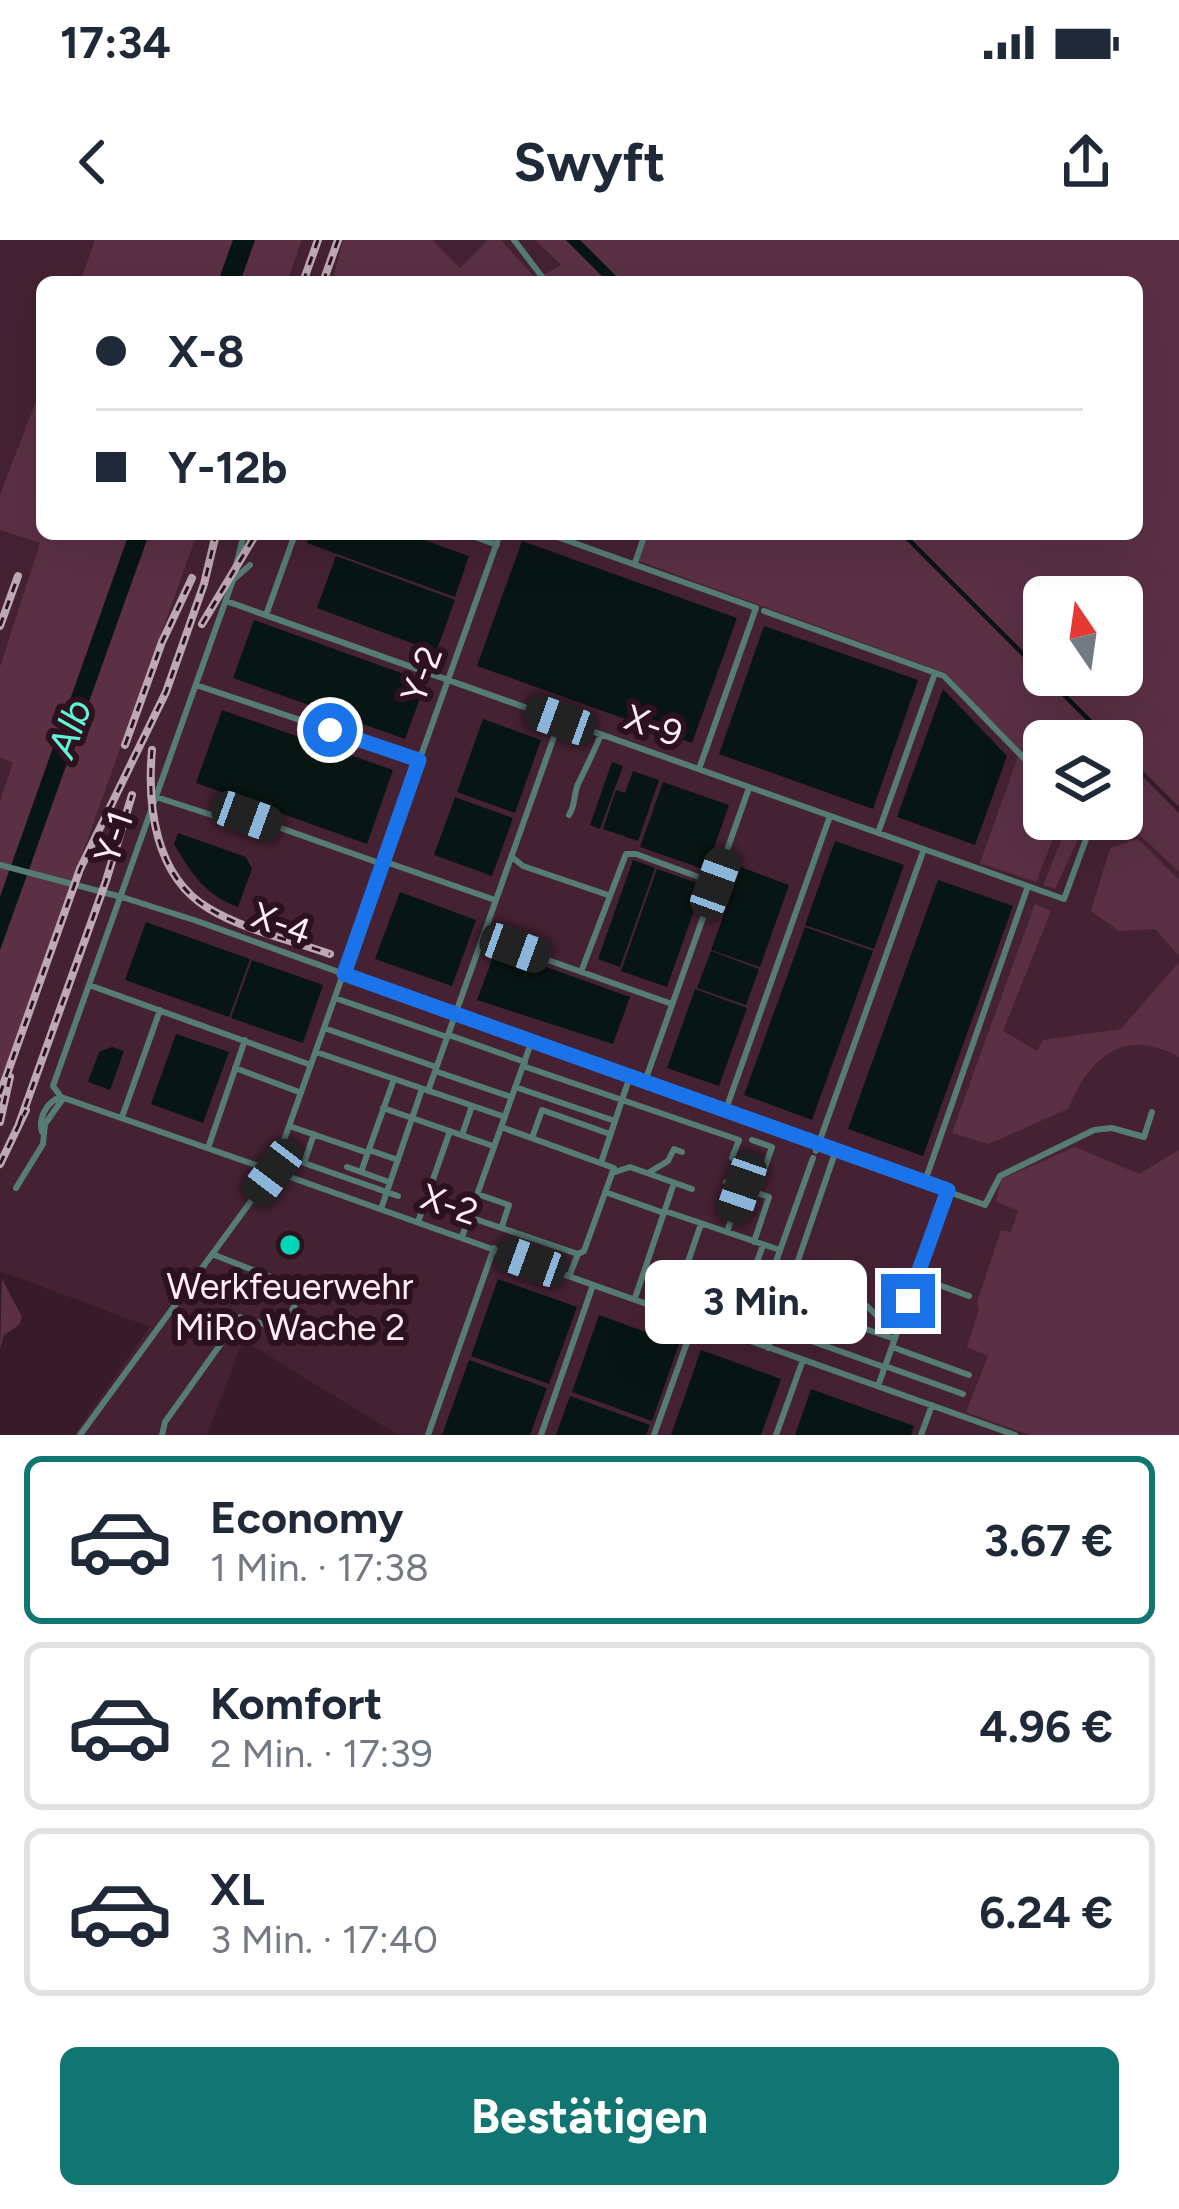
<!DOCTYPE html>
<html lang="de">
<meta charset="utf-8">
<style>
body{margin:0;font-family:Figtree,sans-serif;background:#f2f2f3;color:#1f2937;height:100vh;display:flex;flex-direction:column;font-size:45px;white-space:nowrap}
*{box-sizing:border-box;margin:0}
p{font-size:39px;color:#747a83}
.icon{flex:none;width:66px;height:66px;fill:none;stroke:currentColor;stroke-width:2;stroke-linecap:round;stroke-linejoin:round}
.map{position:relative;height:1195px;overflow:hidden}
.details{display:flex;flex-direction:column;background:#fff;flex:1}
.details>*{flex:none}
.top-card{position:absolute;left:36px;top:36px;width:1107px;height:264px;border-radius:18px;box-shadow:0 12px 48px #0002;display:grid;align-content:center;height:264px;padding:0 60px;background:#fff}
.needle{width:78px;rotate:347deg}
.fabs{position:absolute;left:1023px;top:336px;display:grid;gap:24px}
.fabs a{display:grid;place-items:center;width:120px;height:120px;border-radius:18px;background:#fff;box-shadow:0 12px 48px #0002;font-size:60px}
.end{position:absolute;width:54px;height:54px;margin:-27px;border:15px solid #1a73e8;background:#fff;box-shadow:0 0 0 6px #fff}
.from{border-radius:50%}
.bubble{position:absolute;height:84px;border-radius:18px;background:#fff;box-shadow:0 12px 48px #0002;font-size:39px;font-weight:700;line-height:84px;text-align:center}
.car{position:absolute;width:36px;height:72px;margin:-36px -18px;border-radius:15px;box-shadow:0 0 9px 3px #0007;background:linear-gradient(#222 24%,#8ab4d8 0 40%,#222 0 76%,#8ab4d8 0 86%,#222 0)}
.top-card b{display:flex;align-items:center;gap:42px;height:114px;font-size:45px}
.top-card b+b{border-top:3px solid #e0e1e3}
.top-card i{width:30px;height:30px;background:#1f2937}
ul{padding:21px 0 0;list-style:none}
li{display:flex;align-items:center;gap:36px;height:168px;margin:0 24px 18px;padding:0 36px;border:6px solid #e0e1e3;border-radius:18px}
li div{flex:1}
li b{display:block;font-size:45px}
li em{font-style:normal;font-weight:700}
li.selected{border-color:#117671}
li>.icon{width:108px;height:108px;stroke-width:1.5}
.primary-button{display:flex;gap:24px;margin-top:auto;padding:24px 60px}
.primary-button a{flex:1;height:138px;border-radius:18px;background:#117671;color:#fff;font-size:48px;font-weight:700;line-height:138px;text-align:center}
.status{display:flex;justify-content:space-between;align-items:center;height:84px;padding:0 60px;background:#fff;direction:ltr}
.status svg{height:33px;fill:currentColor}
header{display:flex;justify-content:space-between;align-items:center;height:156px;padding:0 60px;background:#fff;font-size:54px;font-weight:700}
.map>svg:first-child{display:block}
</style>
<div class="status"><b>17:34</b><svg viewBox="0 0 49 12"><path d="M0 12V9h3v3zM5 12V6h3v6zM10 12V3h3v9zM15 12V0h3v12zM26 1h20v11H26zM47 4h2v5h-2z"/></svg></div>
<header><svg class="icon" aria-label="back" viewBox="0 0 24 24"><path d="M15 5l-7 7 7 7"/></svg>Swyft<svg class="icon" aria-label="share" viewBox="0 0 24 24"><path d="M12 15V3M7 8l5-5 5 5M5 13v7h14v-7"/></svg></header>
<div class="map">
<svg width="1179" height="1195" viewBox="0 0 1179 1195">
<rect width="100%" height="100%" fill="#371b29"/>
<path fill="#452233" d="M0,0H205L190,42H42V294H100L0,575Z
M302,0H535L578,42H287Z
M197,294H833L1044,504V579L1122,578L1179,632V1195H398L243,1100L207,1195H74L150,1087L0,1031V844Z"/>
<path fill="#5b3045" d="M95,0H233L218,42H80Z
M255,0H302L287,42H240Z
M343,0H432L460,28L488,0H501L536,39L561,25L535,0H566L608,42H332Z
M580,0H1179V567L1122,510V501H1113L1047,435H1122V357H1044V432L906,294H1137V42H622Z
M42,145V294H129L0,657V561L13,523L0,517V427L40,303L0,290V255Z
M149,294H197L0,844V710Z
M648,294H900L1107,501L1044,504L1028,492L1044,508V579H1061L1036,642L980,623L1020,511L946,433L639,321Z
M1122,516L1179,573V632L1122,578Z
M1070,579H1117L1122,584L1094,589L1085,584L1055,649L1043,645Z
M1138,599L1179,640V716L1155,689L1119,691L1091,671L1110,608Z
M1035,664L1051,671L1003,791L1037,811L1043,800L1121,789L1179,722V817C1124,786 1089,818 1068,869L988,904L952,893Z
M1075,907L1139,934L1179,910V1195H1030L966,1172L988,1116L967,1107L979,1070L977,1062L1001,990L1011,992L1018,971L996,961L1002,939Z
M2,1039L22,1077L19,1085L4,1095L0,1109Z"/>
<path fill="#081613" d="M233,0H255L240,42H218Z
M566,0H580L622,42H608Z
M129,294H149L0,710V657Z
M310,294H407L469,316L455,357L307,303Z
M900,294H906L1113,501H1107Z
M522,301L737,378L692,503L477,426Z
M336,316L455,360L436,412L317,368Z
M254,380L426,442L405,499L233,438Z
M764,386L918,440L873,569L719,514Z
M943,449L1007,516L975,605L897,577Z
M222,470L393,530L367,604L196,543Z
M483,479L541,500L515,573L457,552Z
M612,522L623,526L600,589L590,585Z
M633,531L659,540L638,601L603,589L616,550L625,553Z
M663,542L729,565L706,630L640,607Z
M455,557L513,578L492,636L434,615Z
M178,593L246,617L252,629L238,667C205,655 191,633 174,604Z
M835,601L904,625L874,709L805,685Z
M633,620L655,628L620,727L598,719Z
M741,627L789,645L760,727L711,710Z
M657,629L703,645L667,747L621,731Z
M938,640L1013,666L923,916L848,889Z
M400,652L476,680L452,746L375,719Z
M146,682L250,719L229,777L125,740Z
M805,687L873,711L812,880L744,855Z
M496,709L630,757L613,804L477,760Z
M711,711L759,729L746,765L697,748Z
M252,720L323,745L303,803L231,778Z
M695,749L747,768L719,846L667,828Z
M176,794L229,812L203,883L151,864Z
M112,807L124,811L110,850L88,842L99,812Z
M498,1039L577,1067L549,1144L471,1116Z
M599,1075L679,1104L652,1181L572,1152Z
M701,1110L781,1139L761,1195H671Z
M469,1120L547,1148L530,1195H442Z
M811,1149L914,1186L911,1195H795Z
M570,1156L650,1185L646,1195H556Z"/>
<g fill="none" stroke-linecap="round" stroke-linejoin="round">
<path stroke="#567d74" stroke-width="6" d="M514,0L546,42
M467,294L497,305
M500,294L273,931L1015,1195
M549,294L756,368L699,529
M635,323L645,294
M233,337L244,294
M226,361L1064,659L1089,591L1083,579
M764,371L944,436L1044,539
M266,375L295,294
M196,445L419,520
M156,557L224,579L241,574L382,624
M569,575C576,564 573,556 578,544C586,528 594,512 601,494
M878,593L935,433
M512,617L523,626L608,655
M383,621L495,660
M0,625L125,658L197,681L985,965L1000,936L1094,890L1112,888L1144,897L1152,872
M483,697L672,764
M581,732L626,614H636L715,643
M89,745L311,825
M335,758L447,797
M324,788L436,827
M449,795L525,822
M316,812L505,877
M523,826L739,900L732,918L764,929
M235,828L299,852
M435,831L511,857
M644,844L749,548
M515,847L615,881
M428,851L560,480
M383,868L493,906
M725,872L830,576
M122,877L160,770
M289,886L368,913
M501,887L614,928L584,1011L578,1014L569,1036
M42,892C38,878 47,861 61,857
M314,894L304,923L398,956
M462,895L472,866
M532,898L542,870L610,894
M752,900L772,907L756,953
M208,908L245,800
M369,910L398,920
M816,911L924,609
M601,923L629,839
M347,927L389,942
M361,932L394,839
M612,933L630,927L692,949
M648,933L668,921L674,909L682,912
M925,941L1028,646
M726,942L769,957L754,1002
M16,948L43,904L45,884L62,860
M605,952L664,973
M477,954L509,965L502,986
M425,962L578,1014
M381,969L422,849
M665,971L780,1010
M418,982L450,891
M727,992L742,948
M462,997L531,803
M687,1024L749,1045L763,1005
M917,1037L969,1056
M791,1039L867,1066L878,1077L900,1085
M678,1056L700,1063L711,1032
M635,1058L674,943
M840,1058L833,1078L895,1099
M671,1071L701,984
M775,1088L884,1127
M748,1100L813,918
M822,1105L833,1078
M892,1107L969,1135
M768,1108L835,913
M885,1126L963,1154
M878,1146L948,950
M80,1195L273,931L61,857L53,846L233,340L250,325
M162,1195L165,1182L240,1077L283,1090L302,1049L212,1014
M428,1195L494,1008
M541,1195L593,1045
M654,1195L695,1080
M776,1195L803,1120
M921,1195L932,1165"/>
<defs>
<path id="rail" d="M303,42L318,0
M323,42L338,0
M202,384L256,294
M0,386L18,336
M125,505L162,402L192,338
M152,510C147,566 155,636 208,668C244,690 291,700 330,714
M0,854L80,629L166,452L204,344L216,294
M0,882L10,837
M19,884L106,641L132,555
M0,924L26,870"/>
</defs>
<use href="#rail" stroke="#bda9b1" stroke-width="8"/>
<use href="#rail" stroke="#2d111f" stroke-width="3" stroke-dasharray="9" stroke-linecap="butt"/>
</g>
<g fill="none" stroke-linecap="round" stroke-linejoin="round">
<path stroke="#1a73e8" stroke-width="15" d="M330,490L419,520L344,734L948,950L908,1061"/>
</g>
<circle fill="#00d5b7" stroke="#2d111f" stroke-width="4.5" cx="290" cy="1005" r="12"/>
<g text-anchor="middle" stroke-width="12" stroke-linejoin="round" paint-order="stroke">
<g font-size="36" fill="#ffeff5" stroke="#2d111f">
<text transform="translate(421 434) rotate(-70)" y="13">Y-2</text>
<text transform="translate(654 485) rotate(20)" y="13">X-9</text>
<text transform="translate(113 597) rotate(-71)" y="13">Y-1</text>
<text transform="translate(282 683) rotate(20)" y="13">X-4</text>
<text transform="translate(450 964) rotate(19)" y="13">X-2</text>
</g>
<g font-size="36" fill="#ffeff5" stroke="#2d111f">
<text x="290" y="1059">Werkfeuerwehr<tspan x="290" dy="41">MiRo Wache 2</tspan></text>
</g>
<g font-size="39" font-style="italic" fill="#60f6d8" stroke="#2d111f">
<text transform="translate(69 488) rotate(-70)" y="14">Alb</text>
</g>
</g>
</svg>
<div class="fabs">
<a><svg class="needle" viewBox="-14 -14 28 28"><path d="M0-13l5 13h-10z" fill="#e53935"/><path d="M0 13l5-13h-10z" fill="#747a83"/></svg></a>
<a><svg class="icon" aria-label="layers" viewBox="0 0 24 24"><path d="M12 4l9 5-9 5-9-5zM3 14l9 5 9-5"/></svg></a>
</div>
<i class="end from" style="left:330px;top:490px"></i>
<i class="end" style="left:908px;top:1061px"></i>
<div class="bubble" style="left:645px;top:1020px;width:222px">3 Min.</div>
<i class="car" style="left:560px;top:480px;rotate:290deg"></i>
<i class="car" style="left:247px;top:576px;rotate:110deg"></i>
<i class="car" style="left:715px;top:643px;rotate:20deg"></i>
<i class="car" style="left:515px;top:708px;rotate:110deg"></i>
<i class="car" style="left:273px;top:932px;rotate:217deg"></i>
<i class="car" style="left:742px;top:948px;rotate:199deg"></i>
<i class="car" style="left:531px;top:1022px;rotate:290deg"></i>
<div class="top-card">
<b><i class="from"></i>X-8</b>
<b><i></i>Y-12b</b>
</div>
</div>
<section class="details">
<ul>
<li class="selected"><svg class="icon" aria-label="car" viewBox="0 0 24 24"><path d="M5 17H2v-5l4-1 3-4h7l3 4 3 1v5h-3M9 17h6M6 11h13"/><circle cx="7" cy="17" r="2"/><circle cx="17" cy="17" r="2"/></svg><div><b>Economy</b><p>1 Min. · 17:38</p></div><em>3.67 €</em></li>
<li><svg class="icon" aria-label="car" viewBox="0 0 24 24"><path d="M5 17H2v-5l4-1 3-4h7l3 4 3 1v5h-3M9 17h6M6 11h13"/><circle cx="7" cy="17" r="2"/><circle cx="17" cy="17" r="2"/></svg><div><b>Komfort</b><p>2 Min. · 17:39</p></div><em>4.96 €</em></li>
<li><svg class="icon" aria-label="car" viewBox="0 0 24 24"><path d="M5 17H2v-5l4-1 3-4h7l3 4 3 1v5h-3M9 17h6M6 11h13"/><circle cx="7" cy="17" r="2"/><circle cx="17" cy="17" r="2"/></svg><div><b>XL</b><p>3 Min. · 17:40</p></div><em>6.24 €</em></li>
</ul>
<div class="primary-button"><a>Bestätigen</a></div>
</section>
